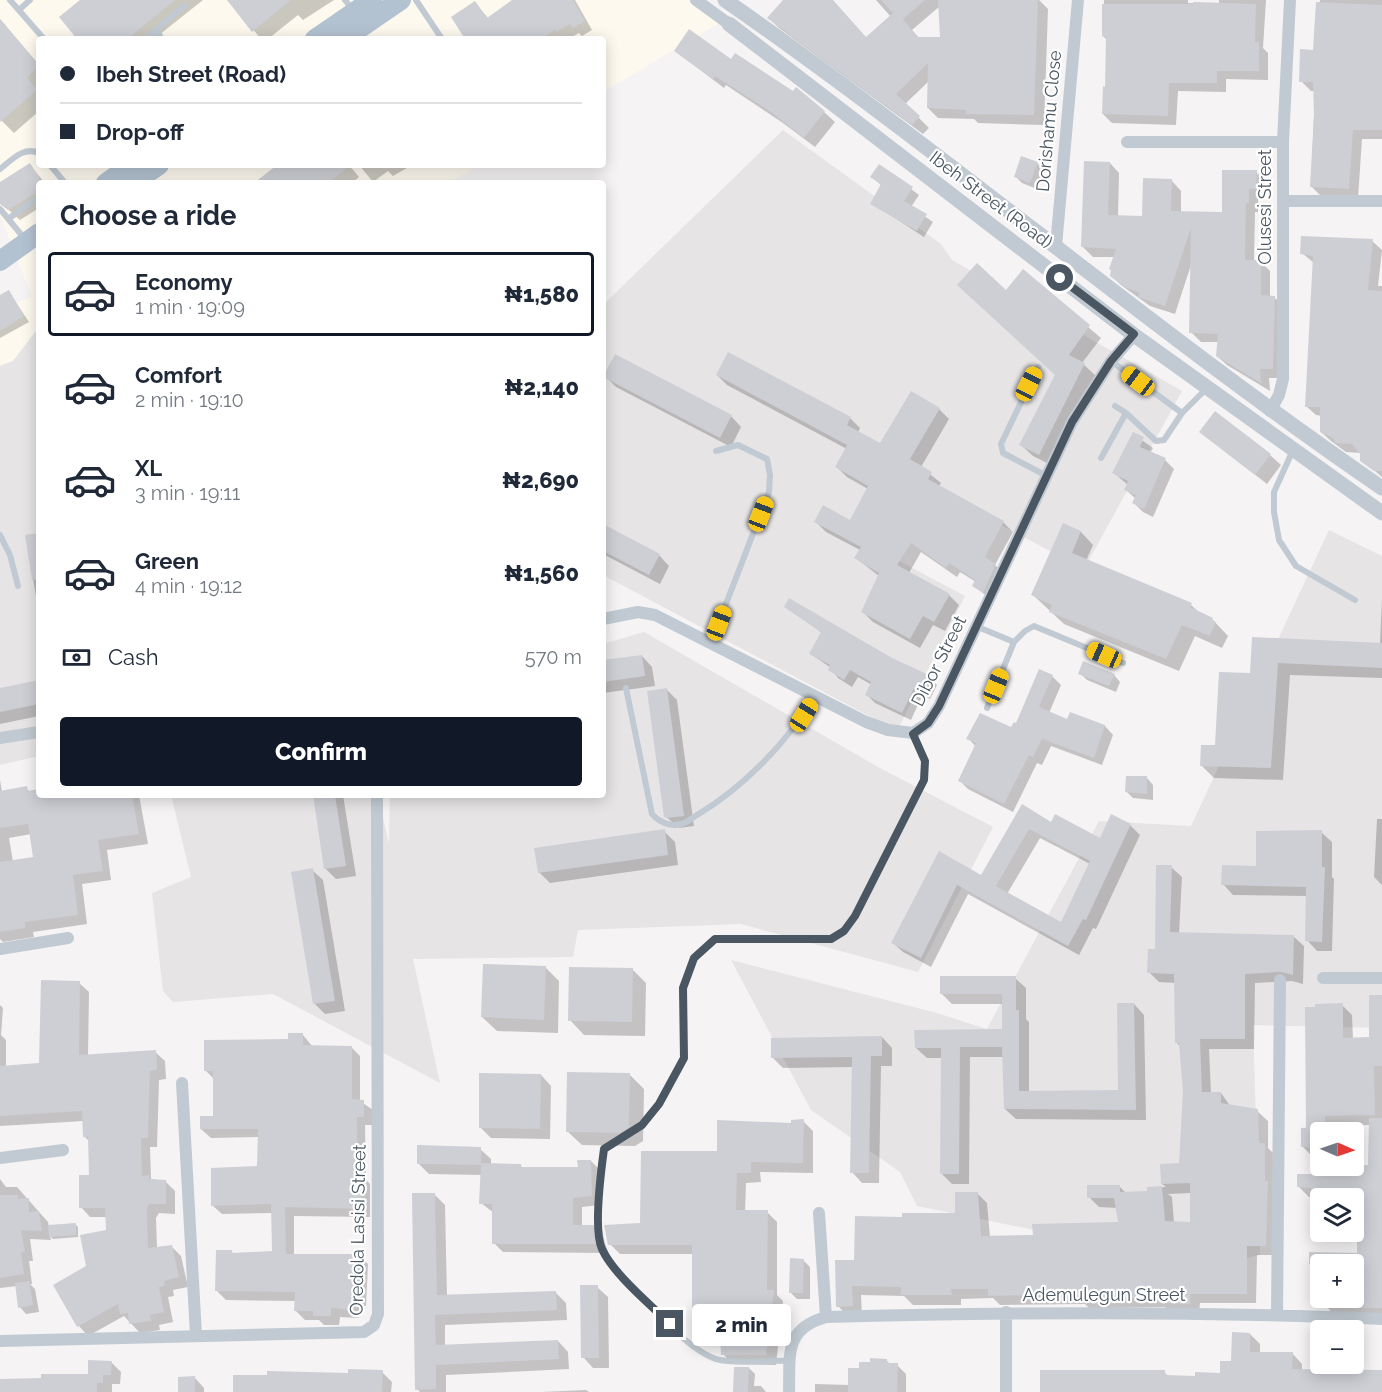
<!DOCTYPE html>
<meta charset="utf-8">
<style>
body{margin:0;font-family:Raleway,sans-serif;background:#f2f2f3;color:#1f2937;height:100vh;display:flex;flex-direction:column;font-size:22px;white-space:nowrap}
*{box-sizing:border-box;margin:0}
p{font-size:20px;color:#747a83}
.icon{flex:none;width:33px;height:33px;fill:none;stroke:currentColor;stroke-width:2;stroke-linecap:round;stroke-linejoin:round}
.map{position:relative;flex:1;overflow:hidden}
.side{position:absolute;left:36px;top:180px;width:570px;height:618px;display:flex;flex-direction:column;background:#fff;border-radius:6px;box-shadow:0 3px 15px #0003}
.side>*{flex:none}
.guide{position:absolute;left:36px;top:36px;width:570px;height:132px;border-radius:6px;box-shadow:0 3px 15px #0003;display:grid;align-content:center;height:132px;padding:0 24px;background:#fff}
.needle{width:39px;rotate:92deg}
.buttons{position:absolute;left:1310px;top:1122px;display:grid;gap:12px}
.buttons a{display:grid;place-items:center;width:54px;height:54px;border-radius:6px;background:#fff;box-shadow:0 3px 15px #0003;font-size:30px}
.end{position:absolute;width:27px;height:27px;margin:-14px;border:8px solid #4a5661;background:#fff;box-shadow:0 0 0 3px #fff}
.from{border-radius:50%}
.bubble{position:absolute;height:42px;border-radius:6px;background:#fff;box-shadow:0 3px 15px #0003;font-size:20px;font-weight:800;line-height:42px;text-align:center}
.car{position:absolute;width:18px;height:36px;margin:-18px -9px;border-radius:8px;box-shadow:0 0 4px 2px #0007;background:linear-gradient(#f5c518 24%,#345 0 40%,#f5c518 0 76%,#345 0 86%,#f5c518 0)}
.guide b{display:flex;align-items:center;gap:21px;height:57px;font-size:22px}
.guide b+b{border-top:2px solid #e0e1e3}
.guide i{width:15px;height:15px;background:#1f2937}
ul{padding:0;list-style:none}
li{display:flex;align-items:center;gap:18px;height:84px;margin:0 12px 9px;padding:0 12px;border:3px solid transparent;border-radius:6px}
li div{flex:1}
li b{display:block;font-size:22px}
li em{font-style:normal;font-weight:800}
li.active{border-color:#111827}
li>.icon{width:54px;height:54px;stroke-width:1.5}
h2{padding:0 24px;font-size:27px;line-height:72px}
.pay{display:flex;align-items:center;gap:15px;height:66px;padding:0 24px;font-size:22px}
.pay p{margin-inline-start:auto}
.action{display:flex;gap:12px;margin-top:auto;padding:12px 24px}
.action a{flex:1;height:69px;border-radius:6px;background:#111827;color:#fff;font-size:24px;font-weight:800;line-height:69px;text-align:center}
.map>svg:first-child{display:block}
</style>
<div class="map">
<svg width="1382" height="1392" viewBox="0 0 1382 1392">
<rect width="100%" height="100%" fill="#f5f3f3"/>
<path fill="#fdf9ef" d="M0,0H694L726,19L603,92V39H39V165H480L449,183H39V327L13,361L0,366V308L32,297L0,215Z"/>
<path fill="#e6e4e5" d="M783,130L941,244L952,260L1182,391L1084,569L924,484L888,555L965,596L897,731L603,575V305Z
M39,327V756L0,765V366L13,361Z
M1329,530L1382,556V1028L1253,1025L1260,1255L1209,1266L917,1206L900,1172L811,1110L731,960L937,1013L987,1029L1099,821L1191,826Z
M644,632L878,767L993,827L918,972L741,924L578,930L573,957L413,959L440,1083L273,994L173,1002L163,991L152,893L191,877L171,795H378L389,844L390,795H603V644Z"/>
<path fill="#0003" fill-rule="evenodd" d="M82,0H203L154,39H79Z
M229,0H334L303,20L298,15L268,39H261Z
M515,0H575L592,30L582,36L579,33L568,39H462L465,36L475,3L489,19Z
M785,0H832L866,39L891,17L876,0H1039L1048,9L1044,125L978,123L974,119L938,118L928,108L929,81L905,104L929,128L923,134L779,28L769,18ZM940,6L942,39L919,38L912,30Z
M1104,0H1188V3L1219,4V0H1266L1263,48L1268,53V80L1226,79V92L1178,91L1176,125L1112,123L1103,114L1107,88V40L1103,36Z
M1320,0H1382V139H1362L1358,198L1321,196L1311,186L1315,91H1311L1301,81L1314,51Z
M0,19L39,65V111L14,133L0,119Z
M675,51L731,61L824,112L835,122L815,147L783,123L726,85L724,88Z
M1037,163L1044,170L1037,189L1022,183L1016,177Z
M1110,163L1119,173L1118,217L1143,218L1172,181L1181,191V213H1223L1256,172L1266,182L1265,198H1258V212H1255L1254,262H1261L1270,271V297H1274L1284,307L1282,378H1269L1270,391L1227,365L1217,356L1218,342H1201L1191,332V265L1175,314L1150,306L1121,285L1111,275L1114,257H1093L1083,247Z
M30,165L45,183H39V208L20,220L0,202V183Z
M279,165H349L359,177L352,183H256Z
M359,165H412L393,176L388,171L373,182Z
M880,166L919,195L911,207L933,222L924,237L872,203L882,186L872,177Z
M1372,241L1382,250L1378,286H1382V477L1362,460V453L1346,452L1331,441L1321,432L1322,416L1316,415L1306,406L1314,263L1302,253Z
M1023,272L1101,338L1082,363L1096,376L1051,465L1033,456L1021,445L1056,375L1006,292Z
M9,292L29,322L0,338V297Z
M717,375L850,418L860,428L858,432L880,445L939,409L949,419L921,467L941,483L939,486L1003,522L1013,532L995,565L1005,575L993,602L974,585L976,582L960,572L957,577L921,552L909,573L949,595L959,605L945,631L933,625L920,648L873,622L863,612L879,576L856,558L860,550L826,532L816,522H851L868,489L847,477L837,467L847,449L727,385Z
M605,376L731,416L741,427L731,447L616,387Z
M1201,432L1270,455L1281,465L1267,484Z
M1133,434L1153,448L1150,453L1165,460L1174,469L1153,517L1143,512L1134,503L1136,499L1126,490L1128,485L1114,473Z
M1064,525L1081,532L1093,545L1086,561L1191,605L1200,613L1212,619L1228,636L1222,648L1195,636L1179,671L1064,624L1033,595Z
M603,526L659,555L669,566L660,584L603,554Z
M39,535V614L26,537Z
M1382,598V678L1290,675L1283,780L1214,778L1202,766L1216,747L1251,675L1253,639L1380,644Z
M786,606L929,677L937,685L930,699L922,696L911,720L875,703L867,695L872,685L858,677L852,687L838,678L831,668L811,654L822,633Z
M642,656L652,667L655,686L603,693V662Z
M1080,673L1114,675L1120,682L1116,692L1087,680Z
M1052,676L1061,685L1049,713L1068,722L1071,714L1105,726L1113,735L1102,765L1051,746L1042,765L1037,763L1013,812L968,789L960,781L976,747L968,738L1012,729Z
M39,682V716L0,724V689Z
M667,690L677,700L694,826L679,828L665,816Z
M1147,778L1153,785V800L1133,798L1126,791Z
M0,780L2,792L26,788L30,792L39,791V795H139L148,844L107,850L111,880L82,884L87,924L33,932L34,937L3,942L0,939ZM31,834L35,858L13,862L9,838Z
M314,795H343L356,876L336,879L325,868Z
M1023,806L1052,824L1101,840L1130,825L1140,835L1096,929L1093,928L1079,955L968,894L931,967L903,952L892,942L939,853L982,877ZM1040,838L1090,864L1062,924L1007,894Z
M1377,819H1382V885L1374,877Z
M664,831L675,842L678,865L550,883L539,872Z
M1321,832L1332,842V877L1334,879L1332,951H1317L1307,940L1308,896L1233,895L1223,884Z
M1171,867L1182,877L1179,934L1293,936L1304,946L1303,984L1292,981L1255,983L1254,1049H1209L1211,1093H1221L1231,1107L1257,1111L1268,1121V1148L1274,1154L1275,1255H1257L1256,1303H1200L1199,1313L1171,1312L1165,1307L1106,1308L1093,1312L1085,1304L1000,1305L993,1298L961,1299V1305H913L904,1296L861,1295L862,1316H848L838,1306L855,1261L903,1219L957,1215L977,1193L987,1203L990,1237L1034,1236L1120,1224L1118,1208L1099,1207L1089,1197L1120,1187L1126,1193L1148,1192V1188L1166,1187L1162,1184L1180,1164L1184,1092L1181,1047L1177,1043L1176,983L1159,982L1149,972L1156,951ZM1191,1193V1224L1174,1223L1172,1197L1168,1194Z
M312,870L323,880L345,1011L325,1014L315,1004Z
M545,967L559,981L558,1033L497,1031L482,1017Z
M632,969L646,983L645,1036L584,1035L570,1020Z
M1015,978L1026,988V1019L1029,1022V1092L1120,1091L1134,1004L1144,1015L1146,1120L1016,1119L1005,1109L1003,1057H970L969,1184H952L941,1173L943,1058H927L916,1048L1003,1030V1004H952L941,993Z
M79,983L89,992L88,1056L155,1052L165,1061L166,1079L159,1080L157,1147H150L151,1179L166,1182L175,1191V1214L159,1213L156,1218L157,1248L171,1246L181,1256L188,1287L173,1290L174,1296L168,1297L173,1322L159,1325L160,1330L140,1333L124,1316L88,1336L79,1326L55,1286L88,1267L108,1231L107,1217H90L81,1207L90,1176V1142L85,1137L84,1121L0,1126V1005L3,1008L1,1035L6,1040V1067L40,1064Z
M1382,997V1318L1335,1317L1325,1304H1320L1310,1293V1254H1358L1359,1211H1353V1198H1320V1208L1313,1197H1309L1299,1187L1313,1175V1157L1303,1147L1342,1005L1352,1015L1353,1039H1371ZM1370,1125V1166H1320V1132H1334V1126ZM1320,1264H1353V1298H1320Z
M303,1035L312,1046L351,1047L360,1056V1101L373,1110V1125H365L366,1180L370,1184V1217L294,1216V1255H359L368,1264L366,1306H360L359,1318L340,1317L339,1325H324L319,1320H305L295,1310L296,1301L226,1300L217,1291L232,1252L234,1254L274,1253L273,1213L222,1214L212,1205L258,1168L259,1137L211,1138L201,1129L214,1118V1079L206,1071Z
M882,1037L892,1048V1066H881L879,1183H862L852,1172L853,1067L783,1068L773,1058Z
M541,1075L551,1086L550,1139L491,1138L480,1127Z
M630,1075L644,1089L643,1141L635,1146L582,1145L567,1131Z
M803,1121L813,1131V1173L760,1172L761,1182L746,1183L745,1212H767L777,1222V1295L783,1301L776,1365L733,1364L723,1354L721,1324H703L693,1314L694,1254H620L610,1244L642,1225L719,1153Z
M480,1149L491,1159V1165H520L523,1168H579L591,1161L600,1170V1205L582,1207V1226L593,1227L602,1236L606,1253L503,1252L494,1243V1213L481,1203L482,1175L429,1174L418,1163Z
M0,1179L6,1187H17L48,1222L49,1227L75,1224L78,1227V1237L53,1239L50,1236L51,1240L30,1239L33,1261H29L32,1284H30L35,1289L39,1312L26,1314L20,1307L17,1286L0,1288Z
M434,1194L445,1205L447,1297L555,1292L566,1303L567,1320L445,1325V1346L558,1341L568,1352L569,1369L446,1375V1392H420L417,1389Z
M803,1260L810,1267V1299H797L790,1292Z
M597,1287L608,1297L609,1368H593L583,1357Z
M1250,1334L1260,1344V1354L1292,1353L1302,1364V1371L1333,1370L1334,1364H1353L1354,1357L1364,1367V1372H1382V1392H1040L1164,1372L1169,1377L1221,1375L1233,1363Z
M886,1360L891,1365H897L906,1374V1392H815V1384L849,1385L861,1370Z
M111,1362L121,1372L120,1384H112V1392H0V1380H43L89,1375Z
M749,1368L755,1374L754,1386H761L766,1392H735Z
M382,1372L392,1382L391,1392H234Z
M195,1378L204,1388V1392H180Z
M586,1390L589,1392H542Z"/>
<path fill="#cdcfd5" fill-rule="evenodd" d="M80,0H175L127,39H77L59,17Z
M227,0H291L252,32Z
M512,0H573L585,21L573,28L570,24L556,32L555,29L541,39H465L451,17L475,1L487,18Z
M783,0H833L866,37L893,13L881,0H925L903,19L917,37H940L938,0H1038L1034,115L966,114V110L927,108L928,63L896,94L920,116L912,125L767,18Z
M1193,2L1256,4L1255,42H1259V71H1217V83H1169L1168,116L1102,114L1103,86L1105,87L1106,37L1102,36V4H1193Z
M1316,2L1382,5V130H1353L1349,189L1310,187L1314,115L1313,82H1299L1300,49L1313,50Z
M0,19L39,65L27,78L37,90L0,122Z
M689,29L731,59L735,53L793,91L796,87L825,111L804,138L771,112L715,76L713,79L674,51Z
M1021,156L1038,162L1030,183L1014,177Z
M1084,161L1110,162L1108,215L1142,216L1143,178L1172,179L1171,211L1222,212V170H1257L1256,189H1249V203H1246L1245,260H1261V295L1275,296L1273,369H1260L1261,383L1216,356L1218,334L1189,333L1191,228L1165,306L1138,297L1140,293L1126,288L1110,276L1111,270L1109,269L1116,249L1081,247Z
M30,163L39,177V191L8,210L0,204V182Z
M879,164L913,187L904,201L927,214L917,231L870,204L881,184L870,177Z
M277,165H350L329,183H254Z
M1301,236L1373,239L1368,290L1382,291V471H1374L1360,461V454L1352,444L1335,443L1333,438L1320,432V407H1305L1313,256L1300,254Z
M977,263L1006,290L1023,269L1090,325L1069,355L1085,363L1039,455L1019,445L1055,375L957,285Z
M9,290L24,316L0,331V295Z
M728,352L851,417L847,425L880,443L911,391L940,408L910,459L932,472L928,479L1004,521L985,557L996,564L983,593L972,586L975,580L949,563L946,568L911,543L897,565L950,594L934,622L923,616L910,639L861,612L879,573L854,558L861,547L814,522L823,505L850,520L868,486L835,467L847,445L716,375Z
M615,354L732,415L720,438L603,377Z
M1215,411L1271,454L1255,475L1199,432Z
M1133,432L1144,437L1140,447L1166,458L1144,509L1132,503L1136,495L1124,490L1128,481L1112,473Z
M1063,523L1081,531L1072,553L1192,603L1190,607L1213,618L1212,620L1216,622L1210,636L1182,625L1166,659L1049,612L1052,605L1031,595Z
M603,524L660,554L649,575L603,551Z
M39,533V579L32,580L25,535Z
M789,598L892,658L929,675L922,692L914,688L902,713L865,695L871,682L850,670L844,680L828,670L830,665L809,654L821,632L784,607Z
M1252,637L1382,643V668L1278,663L1271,768L1200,766L1201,745H1215L1219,672L1250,673Z
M642,655L645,676L603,682V660Z
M1083,661L1115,674L1109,686L1078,674Z
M1039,669L1053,675L1039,707L1067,719L1070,712L1105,725L1094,758L1042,739L1033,757L1029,755L1004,804L958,781L976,743L966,739L980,713L1011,727L1014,722L1016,723Z
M39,680V704L0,712V688Z
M667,688L684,816L667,818L664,817L647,691Z
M1126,776H1147V794L1125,792Z
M27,786L28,791L38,789L39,795H132L139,834L98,840L103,871L73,875L78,915L25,922V928L0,932V862L33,857L28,824L0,828V791Z
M313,795H335L346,866L324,869Z
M1022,804L1051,822L1055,814L1100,838L1111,814L1131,824L1086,920L1083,919L1068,946L957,885L921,958L891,943L939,851L981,875ZM1029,829L1090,861L1061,922L996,886Z
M665,829L668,855L538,873L534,848Z
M1322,830V867H1325L1322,942L1305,941L1306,887L1221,885L1222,865L1256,866V831Z
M1156,865H1172L1170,932L1294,935L1293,975L1281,972L1245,974V1039H1200L1202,1092H1221V1103L1258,1109L1259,1143H1265V1181H1268L1266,1246H1247V1294H1190V1304L1159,1303V1298H1097V1302H1081V1294L988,1296V1289H951L952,1295H901V1287L852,1286L853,1306L836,1307L835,1260H854L855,1216L902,1217V1213H955V1192H978L981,1236L1033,1235L1032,1224L1118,1222L1114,1198H1087V1185H1120V1192L1147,1191V1187L1162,1186L1165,1221L1190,1222V1183L1161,1184L1160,1164L1179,1163L1183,1092L1179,1043H1175L1174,974L1147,973L1148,949H1155Z
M313,868L335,1001L313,1004L291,872Z
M483,964L546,966L544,1020L481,1017Z
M569,967L633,968L632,1022L568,1021Z
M940,976H1016V1010H1019V1091L1118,1090L1117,1003H1134L1136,1110L1004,1109L1002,1047H960L959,1174H940L941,1048H915L914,1030L1002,1029V994H940Z
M41,980L80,981L79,1055L156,1050L157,1070L150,1071L148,1138H141L142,1176L149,1175V1179L166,1180V1204H149L147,1208L148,1248L172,1245L179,1277L164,1281L165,1286L159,1287L164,1312L150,1315L151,1321L129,1324L128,1313L120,1314L118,1304L77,1327L53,1285L86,1266L80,1235L106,1230L105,1208H79V1175H89L88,1137H83L82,1111L0,1116V1066L39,1063Z
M1369,995H1382V1066H1374L1375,1115L1325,1116V1132H1320V1147H1301V1128H1306L1305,1007H1315V1004L1343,1003V1038L1369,1037Z
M288,1033H303V1045L352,1046V1099L364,1100V1117H357L358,1173H362L361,1209L285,1207L286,1254H360L357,1298H351V1310L331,1308V1316H313V1311H294L295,1292L215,1291L216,1250H232V1253L272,1251L271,1204L211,1206V1168L257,1166L258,1129H200V1116H213V1071H204V1040L288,1039Z
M882,1036V1056H871L869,1173H850L852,1057L771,1058V1038Z
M567,1072L630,1073L629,1127L620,1133L566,1132Z
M479,1073L541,1074L540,1129L479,1128Z
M1369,1118H1382V1308H1353V1264H1309V1252L1357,1253V1201H1353V1198H1311V1188L1297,1187V1174H1311V1166L1368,1165Z
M804,1119L803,1163L751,1162V1173H737L736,1210H768L767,1290H774L766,1355H721L719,1315H692V1245H608L604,1225L640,1223L641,1151H717V1120L791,1123V1120Z
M417,1145L481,1147V1165L417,1164Z
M577,1160H591L592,1196L573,1198V1225H594L597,1244H492V1204H479L481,1163L521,1164V1167H578Z
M412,1193H435L437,1295L556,1291L557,1310L435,1315L436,1345L558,1340L559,1359L436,1365V1389L415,1390Z
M0,1195H18V1199L29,1198V1212L39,1211L42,1231L21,1230L25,1252H21L24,1274L0,1278Z
M76,1223V1235L49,1237L48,1225Z
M790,1258L804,1259L803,1293H789Z
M29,1281L33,1305L18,1308L15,1283Z
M580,1285H598L599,1358H581Z
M1232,1332L1250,1333V1352H1293L1292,1369L1382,1370V1392H1040V1370H1165V1375L1195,1376V1372L1220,1373V1361H1231Z
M870,1358L887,1359V1363H898L897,1392H848V1368H859V1362H870Z
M88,1360L112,1361L111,1375H103V1383H97V1392H0V1379L41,1378V1374H88Z
M734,1367H749L748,1392H733Z
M348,1369L383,1370L382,1392H233V1375H267V1371L348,1373Z
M195,1376V1392H178V1377Z"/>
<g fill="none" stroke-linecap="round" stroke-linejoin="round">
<path stroke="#c1cad2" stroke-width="6" d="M10,0L44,39
M345,0L352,9
M416,0L442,39
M20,9L30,0
M156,30L162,39
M145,39L184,6
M50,165L65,183
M0,169C12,160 23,146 39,153
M0,209L24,238
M8,219L39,197
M1111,361L1182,413
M1038,367L1001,444L1003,453L1047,476
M1115,406L1126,413
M1293,450L1274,492V512L1279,540L1296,566L1355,600
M1101,458L1126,413L1156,441L1164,440L1182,413L1206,389
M0,535L10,555L18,586
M978,627L1014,642L1025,631L1034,626L1123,663
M711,643L769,492L770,475L767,459L738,445L716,451
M626,688L652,814C659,822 670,827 681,824C686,823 692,818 697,815C744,787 786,743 815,697
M987,708L1014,642
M790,1361C767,1360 742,1364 720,1360C688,1354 633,1287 610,1262C591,1231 599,1184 604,1149L642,1125L659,1104L684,1058L683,988L694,958L715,939H831L844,931L855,916L924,780L925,761L913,733"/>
<path stroke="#c1cad2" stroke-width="12" d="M696,0L729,24
M1127,142H1283
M1284,201H1382
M1056,246L1078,0
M1270,411L1279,395L1283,379V142L1290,0
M603,619L638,612L655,615L866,722L888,730L913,733L928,723L939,706L1072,422L1111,361L1134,335
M0,738L39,732
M0,949L68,938
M1323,978H1382
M182,1083L196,1335
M0,1158L63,1150
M1277,1314L1280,980
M826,1317C1011,1312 1197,1311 1382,1319
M0,1341L364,1332L374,1325L378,1314L377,795
M789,1392C790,1354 784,1329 826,1317L819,1213
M1006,1392V1312"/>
<path stroke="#c1cad2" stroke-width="15" d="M725,0C949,156 1157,334 1382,488
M729,24L1134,335L1382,513"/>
<path stroke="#b3c2d1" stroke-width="20" d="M315,39L372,0
M344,39L401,0
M106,183L131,165
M133,183L159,165
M0,261L39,233"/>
</g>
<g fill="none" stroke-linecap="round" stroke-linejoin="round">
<path stroke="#4a5661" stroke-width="8" d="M670,1324C650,1304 614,1275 602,1249C593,1230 601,1171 604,1149L642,1125L659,1104L684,1058L683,988L694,958L715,939H831L844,931L855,916L924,780L925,761L913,734L928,723L939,706L1072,422L1111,361L1134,334L1060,278"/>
</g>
<g text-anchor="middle" stroke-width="4.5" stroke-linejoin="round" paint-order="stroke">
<g font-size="18" fill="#4a5661" stroke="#fff">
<text transform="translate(1049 121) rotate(-85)" y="6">Dorishamu Close</text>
<text transform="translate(991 200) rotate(37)" y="6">Ibeh Street (Road)</text>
<text transform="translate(1265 207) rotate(-90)" y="6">Olusesi Street</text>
<text transform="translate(939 661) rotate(-63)" y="6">Dibor Street</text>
<text transform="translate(358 1230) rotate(-89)" y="6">Oredola Lasisi Street</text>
<text x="1104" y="1301">Ademulegun Street</text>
</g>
</g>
</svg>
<div class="buttons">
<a><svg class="needle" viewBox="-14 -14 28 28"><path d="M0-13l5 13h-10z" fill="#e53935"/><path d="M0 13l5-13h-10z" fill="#747a83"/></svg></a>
<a><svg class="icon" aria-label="layers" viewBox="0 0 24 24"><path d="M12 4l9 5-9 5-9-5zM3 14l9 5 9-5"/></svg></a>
<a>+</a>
<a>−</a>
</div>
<i class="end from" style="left:1060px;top:278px"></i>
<i class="end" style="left:670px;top:1324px"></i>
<div class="bubble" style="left:692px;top:1304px;width:99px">2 min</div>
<i class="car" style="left:1138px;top:381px;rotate:307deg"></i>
<i class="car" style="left:1029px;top:384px;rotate:26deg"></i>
<i class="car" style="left:761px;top:514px;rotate:21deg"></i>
<i class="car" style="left:719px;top:623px;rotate:21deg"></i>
<i class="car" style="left:1104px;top:655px;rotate:294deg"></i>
<i class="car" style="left:996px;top:686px;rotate:22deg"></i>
<i class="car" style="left:804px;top:715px;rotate:32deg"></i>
<div class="guide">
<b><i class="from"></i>Ibeh Street (Road)</b>
<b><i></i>Drop-off</b>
</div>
<section class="side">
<h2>Choose a ride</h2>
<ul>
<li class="active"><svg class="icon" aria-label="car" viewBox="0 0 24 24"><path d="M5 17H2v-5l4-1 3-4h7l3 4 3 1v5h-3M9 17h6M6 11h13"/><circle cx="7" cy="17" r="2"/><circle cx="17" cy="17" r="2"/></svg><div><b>Economy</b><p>1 min · 19:09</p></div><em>₦1,580</em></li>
<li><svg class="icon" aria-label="car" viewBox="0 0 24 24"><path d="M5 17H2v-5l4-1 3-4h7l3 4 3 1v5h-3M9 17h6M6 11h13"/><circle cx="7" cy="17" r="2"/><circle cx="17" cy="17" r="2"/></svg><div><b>Comfort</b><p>2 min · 19:10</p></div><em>₦2,140</em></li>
<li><svg class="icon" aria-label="car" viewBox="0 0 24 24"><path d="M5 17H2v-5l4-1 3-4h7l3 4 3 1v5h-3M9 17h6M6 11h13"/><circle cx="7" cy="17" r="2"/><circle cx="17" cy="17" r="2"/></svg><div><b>XL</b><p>3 min · 19:11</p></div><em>₦2,690</em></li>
<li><svg class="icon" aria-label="car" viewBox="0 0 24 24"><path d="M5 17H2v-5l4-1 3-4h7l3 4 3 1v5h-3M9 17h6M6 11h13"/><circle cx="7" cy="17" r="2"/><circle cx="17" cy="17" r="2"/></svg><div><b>Green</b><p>4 min · 19:12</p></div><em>₦1,560</em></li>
</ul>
<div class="pay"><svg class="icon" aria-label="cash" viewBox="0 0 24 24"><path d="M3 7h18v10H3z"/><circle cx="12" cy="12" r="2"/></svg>Cash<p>570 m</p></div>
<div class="action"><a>Confirm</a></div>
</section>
</div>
